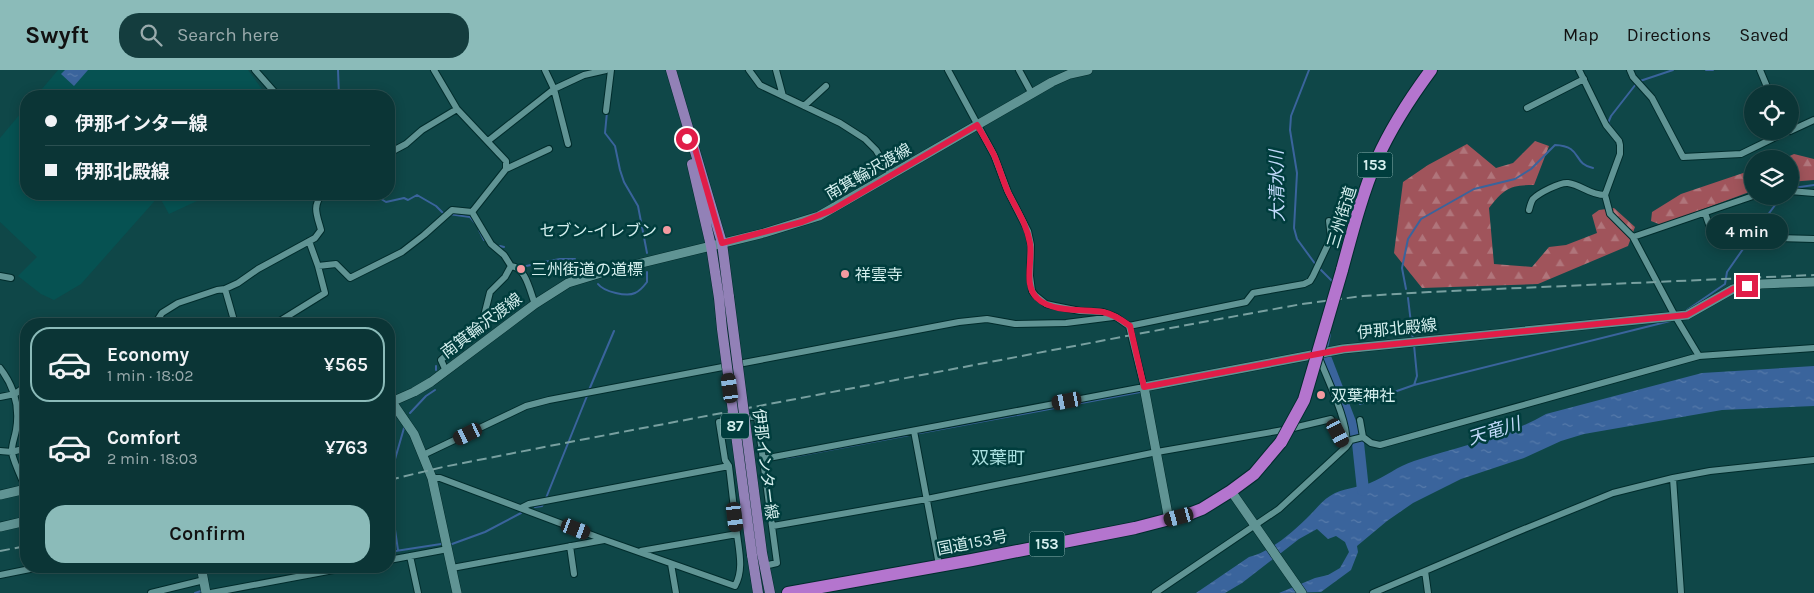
<!DOCTYPE html>
<meta charset="utf-8">
<style>
body{margin:0;font-family:Karla,"Noto Sans JP",sans-serif;background:#143d3e;color:#f1f3f6;height:100vh;display:flex;flex-direction:column;font-size:19px;white-space:nowrap}
*{box-sizing:border-box;margin:0}
p{font-size:16px;color:#9aabad}
.icon{flex:none;width:28px;height:28px;fill:none;stroke:currentColor;stroke-width:2;stroke-linecap:round;stroke-linejoin:round}
.map{position:relative;flex:1;overflow:hidden}
.drawer{position:absolute;left:20px;top:248px;width:375px;height:255px;display:flex;flex-direction:column;background:#0b3536;border-radius:20px;box-shadow:0 2px 12px #0003,0 0 0 1px #2b5051}
.drawer>*{flex:none}
.hud{position:absolute;left:20px;top:20px;width:375px;height:110px;border-radius:20px;box-shadow:0 2px 12px #0003,0 0 0 1px #2b5051;display:grid;align-content:center;height:110px;padding:0 25px;background:#0b3536}
.tools{position:absolute;left:1744px;top:15px;display:grid;gap:10px}
.tools a{display:grid;place-items:center;width:55px;height:55px;border-radius:50%;background:#0b3536;box-shadow:0 2px 12px #0003,0 0 0 1px #2b5051;font-size:25px}
.end{position:absolute;width:22px;height:22px;margin:-11px;border:6px solid #e11d48;background:#fff;box-shadow:0 0 0 2px #fff}
.from{border-radius:50%}
.bubble{position:absolute;height:35px;border-radius:18px;background:#0b3536;box-shadow:0 2px 12px #0003,0 0 0 1px #2b5051;font-size:16px;font-weight:600;line-height:35px;text-align:center}
.car{position:absolute;width:15px;height:30px;margin:-15px -8px;border-radius:6px;box-shadow:0 0 4px 1px #0007;background:linear-gradient(#222 24%,#8ab4d8 0 40%,#222 0 76%,#8ab4d8 0 86%,#222 0)}
.hud b{display:flex;align-items:center;gap:18px;height:48px;font-size:19px}
.hud b+b{border-top:1px solid #2b5051}
.hud i{width:12px;height:12px;background:#f1f3f6}
ul{padding:9px 0 0;list-style:none}
li{display:flex;align-items:center;gap:15px;height:75px;margin:0 10px 8px;padding:0 15px;border:2px solid transparent;border-radius:20px}
li div{flex:1}
li b{display:block;font-size:19px}
li em{font-style:normal;font-weight:600}
li.current{border-color:#8bbbb9}
li>.icon{width:45px;height:45px;stroke-width:1.5}
.action{display:flex;gap:10px;margin-top:auto;padding:10px 25px}
.action a{flex:1;height:58px;border-radius:20px;background:#8bbbb9;color:#111;font-size:20px;font-weight:600;line-height:58px;text-align:center}
header{display:flex;align-items:center;gap:30px;box-sizing:border-box;height:70px;padding:0 25px;background:#8bbbb9;color:#111}
header strong{font-size:24px}
nav{display:flex;gap:28px;margin-inline-start:auto;font-size:18px}
.search{width:350px;height:45px;background:#143d3e;display:flex;align-items:center;gap:12px;box-sizing:border-box;padding:0 18px;border-radius:20px;color:#9aabad;font-size:19px}
.map>svg:first-child{display:block}
</style>
<header>
<strong>Swyft</strong>
<div class="search"><svg class="icon" aria-label="search" viewBox="0 0 24 24"><circle cx="10" cy="10" r="6"/><path d="M15 15l6 6"/></svg>Search here</div>
<nav><a>Map</a><a>Directions</a><a>Saved</a></nav>
</header>
<div class="map">
<svg width="1814" height="523" viewBox="0 0 1814 523">
<defs>
<pattern id="forest-firs" width="22" height="20" patternUnits="userSpaceOnUse" patternTransform="scale(1.25)"><rect width="22" height="20" fill="#a0545b"/><path d="M5 1l3.5 6h-7zM16 11l3.5 6h-7z" fill="#b0757b"/></pattern>
<pattern id="water-ripples" width="26" height="14" patternUnits="userSpaceOnUse" patternTransform="scale(1.25)"><rect width="26" height="14" fill="#3a649c"/><path d="M2 4q2-2 4 0t4 0M15 11q2-2 4 0t4 0" fill="none" stroke="#567aaa"/></pattern>
</defs>
<rect width="100%" height="100%" fill="#0f4748"/>
<path fill="#065252" d="M58,0H248L267,26H36Z
M26,37V124H212L169,144L159,126L81,214L54,230L41,224L18,206L37,187L0,152V68Z"/>
<path fill="url(#forest-firs)" d="M1535,71L1549,76L1534,115C1509,115 1504,119 1489,138L1494,194L1532,197L1549,177L1566,175L1597,163L1592,145L1599,140L1614,138L1635,157L1628,176L1538,214L1422,218L1394,183L1403,112L1428,95L1467,74L1496,98L1513,93Z
M1794,84L1814,89V110L1790,112V89H1783Z
M1752,100V121L1690,144L1669,158L1651,151L1652,142L1681,124Z"/>
<path fill="url(#water-ripples)" d="M65,0H88L74,16L61,4Z
M1814,296V336L1722,340L1584,364L1561,371L1524,388L1461,409L1413,433L1387,451L1357,476L1358,482L1351,500L1321,522L1279,523L1315,508L1328,505L1340,498L1349,482L1345,472L1336,466L1328,469L1317,459L1299,469L1242,513L1225,523H1196L1249,487C1272,481 1294,461 1311,444C1317,438 1323,430 1330,426C1342,418 1357,418 1370,413C1385,407 1398,396 1414,391C1460,376 1504,368 1546,344L1702,303Z"/>
<g fill="none" stroke-linecap="round" stroke-linejoin="round">
<path stroke="#3a649c" stroke-width="2" d="M338,0L339,26
M1309,0L1291,46L1290,60L1297,103L1294,158L1297,169L1316,195
M1706,0H1713
M1640,11L1673,0
M607,42L605,63L615,76L620,100L624,112L638,136L647,183
M1610,55L1608,53L1611,46L1636,14
M1793,118L1814,115
M373,124L386,132L404,128L408,130L417,125L436,136L443,143
M449,144L470,147L476,154
M479,160L484,170
M1753,165L1781,127
M500,176L504,177
M544,192L560,189H575
M522,197L535,194
M1320,199L1334,213
M598,214C604,222 627,227 635,223C640,221 644,216 647,212V202
M1406,219L1402,198L1408,169L1421,149L1474,119L1515,109L1531,99L1555,75C1583,76 1572,94 1593,98
M1408,228L1413,270
M1687,240L1725,214L1727,202L1750,169
M468,269L482,257L486,249
M1327,279L1330,264
M436,300V296
M1414,315L1670,251
M589,320L614,261
M1360,334L1414,315L1417,306L1414,275
M1346,340L1349,339
M410,343L426,326L435,320
M786,388L1140,322
M389,410L404,358
M389,419L398,480
M546,428L587,326
M535,437L542,436L543,434
M452,474L485,462L521,443
M389,482L441,474
M195,523L201,521"/>
<path stroke="#3a649c" stroke-width="12" d="M1325,287L1358,373L1363,420"/>
<defs>
<path id="street" d="M255,0L278,26
M434,0L457,39L506,91V99L472,142
M545,0L554,19L568,74
M749,0L760,15L840,53L865,69L876,80L891,105
M776,0L783,26
M1019,0L1032,24
M1579,0L1606,55L1619,71L1620,75V84L1605,125L1610,144L1633,167L1675,246L1699,286
M1630,0L1633,7L1652,28L1683,87L1741,84L1782,64
M1760,0L1770,24
M804,36L826,16
M1527,38L1584,9
M606,41L611,0
M1790,61L1814,50
M488,71L554,19L584,5L606,0
M389,83L406,74L422,60L457,39
M506,99L549,79
M1790,121L1814,123
M1529,140C1530,136 1531,132 1533,129C1539,123 1560,112 1568,113C1582,115 1589,125 1605,125
M472,142L491,174L504,185L511,196
M1705,143L1713,166L1814,169
M1331,167L1347,137L1360,138
M1633,167L1753,126
M318,196L336,194L350,208L402,182L424,165L452,140L472,142
M511,196C526,197 530,222 535,234
M0,206L11,208
M225,219L235,254
M155,254L162,243L178,233L217,220L225,219L238,213L258,199L315,168L321,160C317,145 312,137 322,124
M275,254L325,223L318,196L309,171
M1129,256L1246,232L1253,223L1304,214L1310,211L1313,206L1331,168L1329,151
M1318,285C1326,307 1350,354 1346,375
M0,298C14,316 20,337 16,360C15,367 11,376 12,383C14,393 22,409 26,419
M446,301L441,290L479,255L484,246L490,222L505,207L511,196
M0,327L15,324L26,316
M1360,350L1363,367L1371,373L1380,375L1699,286L1814,278
M914,361L939,495
M0,381L12,382L26,378
M423,385L526,336L549,330L959,252L987,249L1015,254L1066,253L1113,247
M763,389L1144,317L1129,256L1116,247L1103,242L1080,241L1055,236L1046,234L1035,225L1032,221L1030,206L1031,175L1028,161L1008,122L994,85L948,0
M432,408H440L605,470L735,516C744,500 739,481 737,464
M1673,408L1681,523
M521,438L529,434L729,396L725,390L719,352L757,346L777,493L764,496
M773,456L927,429L1157,382L1289,359L1331,349L1346,377
M570,476L574,504
M641,481L737,464L729,396
M410,486L418,523
M389,490L448,479
M671,494L676,523
M452,498L604,470
M1425,501L1428,523
M0,505L45,496
M151,523L204,510
M211,523L355,496
M1155,523L1279,439L1346,377L1351,370L1363,367
M1373,523L1512,464L1613,423L1673,408L1710,401L1814,390"/>
<path id="secondary" d="M392,332L414,364L432,408L457,523
M389,333L414,322L431,312L535,234L568,213L601,203L764,163L819,146L1052,12L1070,4L1088,0
M1231,421L1302,523
M0,425L26,419
M1169,450L1144,317L1343,279L1687,245L1733,219L1761,214L1814,212
M0,457L26,451
M201,496L206,523"/>
<path id="primary" d="M671,0L722,173L729,227
M692,94L711,176L719,228
M762,483L770,523
M752,485L758,523"/>
<path id="highway" d="M1342,200C1352,163 1362,124 1377,89C1391,58 1411,27 1431,0
M788,523L972,490L1135,458L1189,444L1202,439L1231,421L1254,404L1281,372"/>
</defs>
<use href="#street" stroke="#012c2c" stroke-width="8"/>
<use href="#secondary" stroke="#012c2c" stroke-width="10"/>
<use href="#primary" stroke="#012c2c" stroke-width="11"/>
<use href="#highway" stroke="#012c2c" stroke-width="14"/>
<use href="#street" stroke="#609494" stroke-width="6"/>
<use href="#secondary" stroke="#609494" stroke-width="9"/>
<use href="#primary" stroke="#9281b7" stroke-width="10"/>
<use href="#highway" stroke="#b475ce" stroke-width="12"/>
<path stroke="#78a0a0" stroke-width="2" stroke-dasharray="10 5" stroke-linecap="butt" d="M389,410L443,397L580,370L1132,265L1302,234L1363,226L1429,222L1814,205
M0,481L26,476"/>
<defs>
<path id="primary-bridge" d="M729,227L762,483
M719,228L722,259L752,485"/>
<path id="highway-bridge" d="M1281,372L1304,330L1342,200"/>
</defs>
<use href="#primary-bridge" stroke="#012c2c" stroke-width="11" stroke-linecap="butt"/>
<use href="#highway-bridge" stroke="#012c2c" stroke-width="14" stroke-linecap="butt"/>
<use href="#primary-bridge" stroke="#9281b7" stroke-width="10"/>
<use href="#highway-bridge" stroke="#b475ce" stroke-width="12"/>
</g>
<g fill="none" stroke-linecap="round" stroke-linejoin="round">
<path stroke="#e11d48" stroke-width="6" d="M687,69L689,65L692,68L722,173L802,152L832,140L977,55C983,65 989,75 994,85C1000,98 1003,112 1009,124C1017,140 1027,155 1030,173C1033,190 1023,215 1037,228C1052,243 1084,239 1103,242C1113,244 1122,250 1130,256L1144,317L1344,279L1687,245L1733,219L1747,216"/>
</g>
<g fill="#f49aa0" stroke="#003d3d" stroke-width="2">
<circle cx="667" cy="160" r="5"/>
<circle cx="521" cy="199" r="5"/>
<circle cx="845" cy="204" r="5"/>
<circle cx="1321" cy="325" r="5"/>
</g>
<g text-anchor="middle" stroke-width="5" stroke-linejoin="round" paint-order="stroke">
<g fill="#003d3d" stroke="#94bab9" stroke-width="1">
<rect x="1357.5" y="82.5" width="35" height="25" rx="4"/>
<rect x="721" y="343.5" width="28" height="25" rx="4"/>
<rect x="1029.5" y="461.5" width="35" height="25" rx="4"/>
</g>
<g font-size="15" font-weight="bold" fill="#d4efee">
<text x="1375" y="100">153</text>
<text x="735" y="361">87</text>
<text x="1047" y="479">153</text>
</g>
<g font-size="16" fill="#d4efee" stroke="#003d3d">
<text transform="translate(868 101) rotate(-30)" y="6">南箕輪沢渡線</text>
<text transform="translate(1341 147) rotate(-73)" y="6">三州街道</text>
<text transform="translate(481 255) rotate(-37)" y="6">南箕輪沢渡線</text>
<text transform="translate(1397 258) rotate(-6)" y="6">伊那北殿線</text>
<text transform="translate(766 394) rotate(83)" y="6">伊那インター線</text>
<text transform="translate(972 472) rotate(-11)" y="6">国道153号</text>
</g>
<g font-size="16" fill="#d4efee" stroke="#003d3d" text-anchor="start">
<text x="657" y="166" text-anchor="end">セブン-イレブン</text>
<text x="531" y="205">三州街道の道標</text>
<text x="855" y="210">祥雲寺</text>
<text x="1331" y="331">双葉神社</text>
</g>
<g font-size="18" font-style="italic" fill="#c2dafb" stroke="#003d3d">
<text transform="translate(1277 116) rotate(-91)" y="6">大清水川</text>
<text transform="translate(1494 361) rotate(-17)" y="6">天竜川</text>
</g>
<g font-size="18" fill="#a9e0df" stroke="#003d3d">
<text x="998" y="394">双葉町</text>
</g>
</g>
</svg>
<div class="tools">
<a><svg class="icon" aria-label="locate" viewBox="0 0 24 24"><circle cx="12" cy="12" r="6"/><path d="M12 2v4M12 18v4M2 12h4M18 12h4"/></svg></a>
<a><svg class="icon" aria-label="layers" viewBox="0 0 24 24"><path d="M12 4l9 5-9 5-9-5zM3 14l9 5 9-5"/></svg></a>
</div>
<i class="end from" style="left:687px;top:69px"></i>
<i class="end" style="left:1747px;top:216px"></i>
<div class="bubble" style="left:1706px;top:144px;width:82px">4 min</div>
<i class="car" style="left:730px;top:318px;rotate:352deg"></i>
<i class="car" style="left:1067px;top:331px;rotate:259deg"></i>
<i class="car" style="left:1338px;top:363px;rotate:152deg"></i>
<i class="car" style="left:468px;top:364px;rotate:244deg"></i>
<i class="car" style="left:735px;top:447px;rotate:173deg"></i>
<i class="car" style="left:1179px;top:447px;rotate:255deg"></i>
<i class="car" style="left:576px;top:459px;rotate:111deg"></i>
<div class="hud">
<b><i class="from"></i>伊那インター線</b>
<b><i></i>伊那北殿線</b>
</div>
<section class="drawer">
<ul>
<li class="current"><svg class="icon" aria-label="car" viewBox="0 0 24 24"><path d="M5 17H2v-5l4-1 3-4h7l3 4 3 1v5h-3M9 17h6M6 11h13"/><circle cx="7" cy="17" r="2"/><circle cx="17" cy="17" r="2"/></svg><div><b>Economy</b><p>1 min · 18:02</p></div><em>¥565</em></li>
<li><svg class="icon" aria-label="car" viewBox="0 0 24 24"><path d="M5 17H2v-5l4-1 3-4h7l3 4 3 1v5h-3M9 17h6M6 11h13"/><circle cx="7" cy="17" r="2"/><circle cx="17" cy="17" r="2"/></svg><div><b>Comfort</b><p>2 min · 18:03</p></div><em>¥763</em></li>
</ul>
<div class="action"><a>Confirm</a></div>
</section>
</div>
